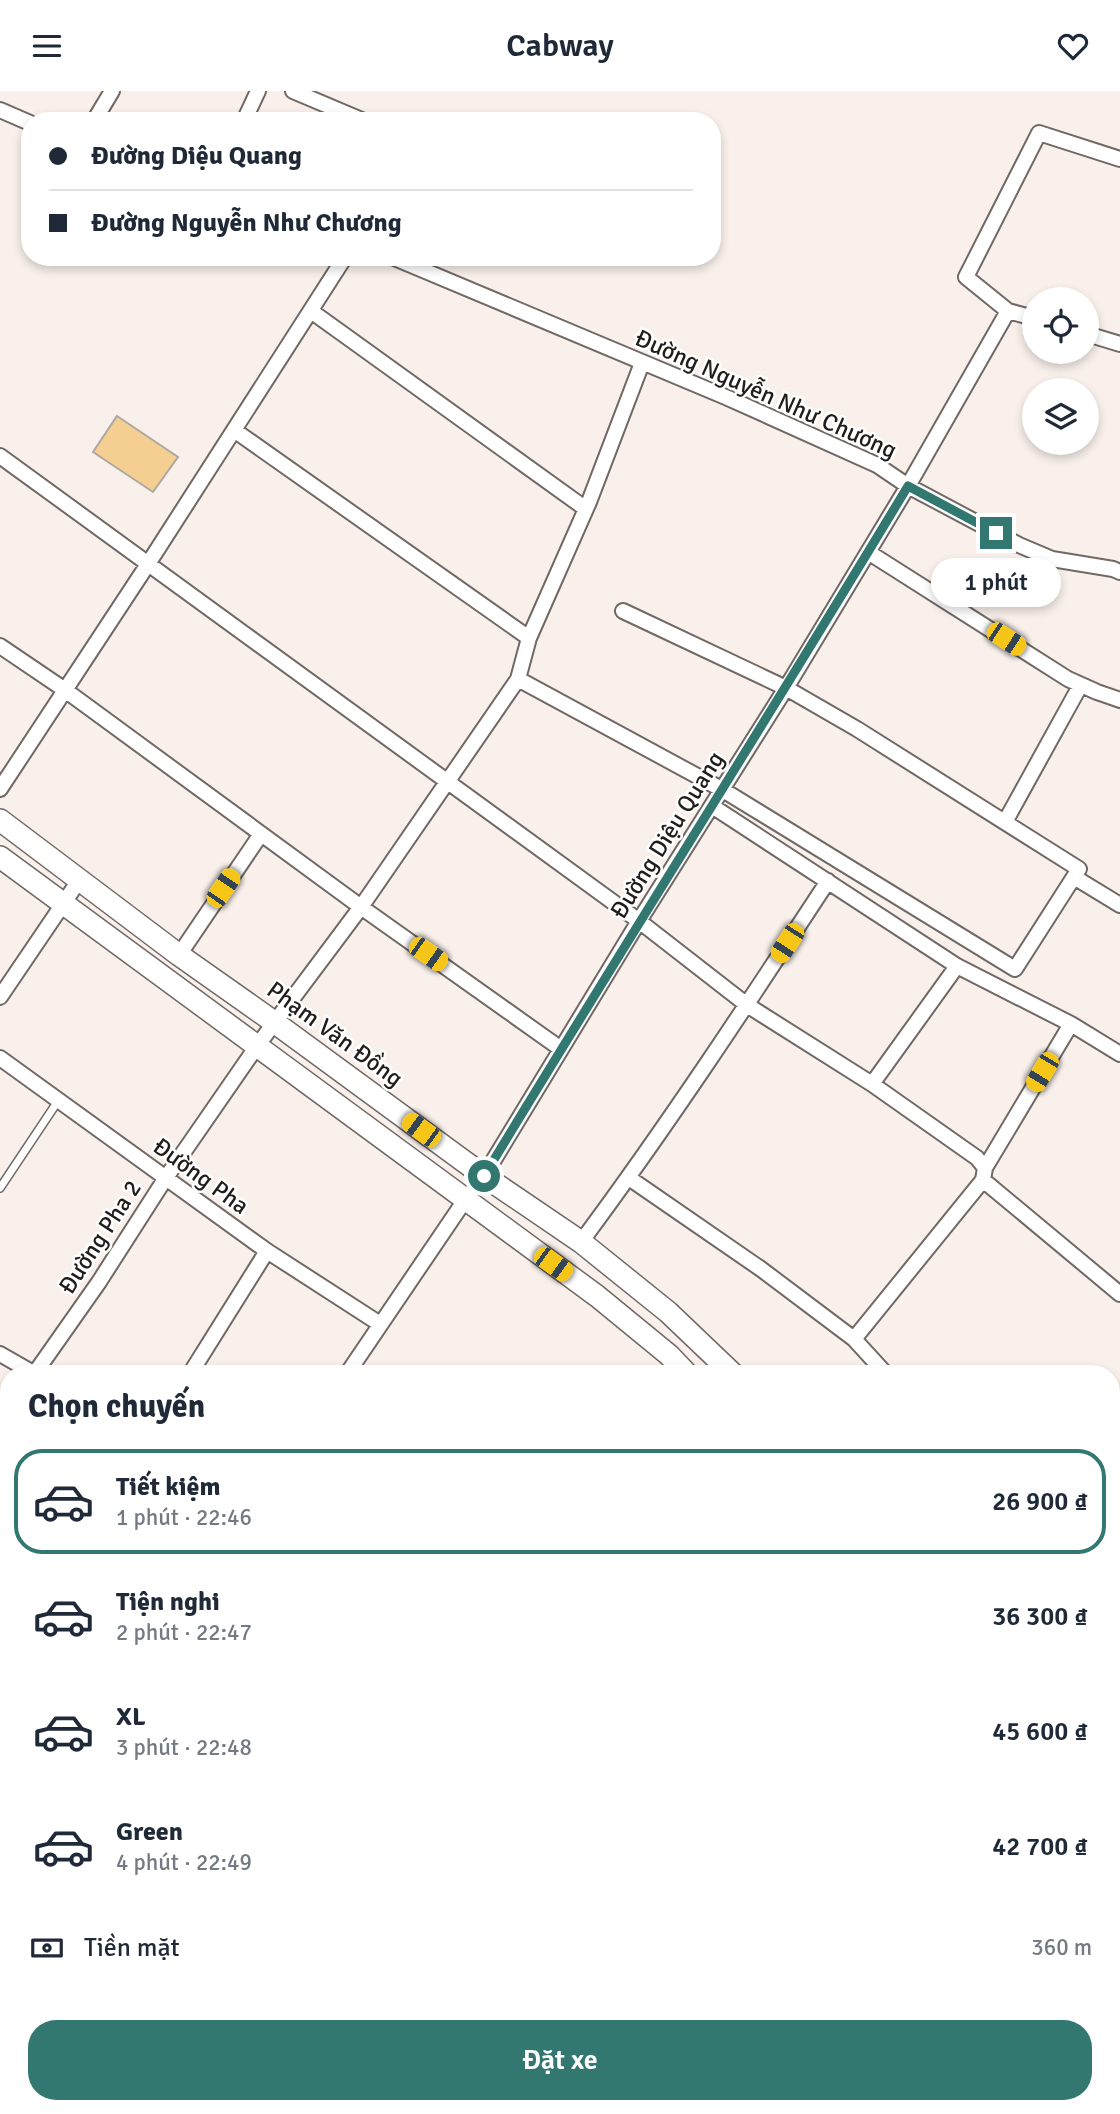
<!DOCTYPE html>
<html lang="vi">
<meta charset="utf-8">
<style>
body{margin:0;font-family:Signika,sans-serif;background:#f2f2f3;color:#1f2937;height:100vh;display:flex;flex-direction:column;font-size:26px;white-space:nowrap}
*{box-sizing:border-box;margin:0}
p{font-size:23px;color:#747a83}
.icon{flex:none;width:38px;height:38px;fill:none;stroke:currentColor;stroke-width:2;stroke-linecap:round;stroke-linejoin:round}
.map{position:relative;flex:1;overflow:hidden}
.panel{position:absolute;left:0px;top:1274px;width:1120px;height:749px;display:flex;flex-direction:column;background:#fff;border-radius:28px 28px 0 0;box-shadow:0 4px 10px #0003}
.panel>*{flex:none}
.top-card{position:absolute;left:21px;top:21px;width:700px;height:154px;border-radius:28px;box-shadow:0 4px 10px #0003;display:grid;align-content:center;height:154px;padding:0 28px;background:#fff}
.fabs{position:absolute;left:1022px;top:196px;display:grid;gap:14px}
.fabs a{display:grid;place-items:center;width:77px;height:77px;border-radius:50%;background:#fff;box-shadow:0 4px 10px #0003;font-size:35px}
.end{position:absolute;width:32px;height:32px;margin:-16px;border:9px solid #327870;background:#fff;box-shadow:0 0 0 4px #fff}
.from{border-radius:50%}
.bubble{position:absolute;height:49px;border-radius:24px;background:#fff;box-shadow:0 4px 10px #0003;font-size:23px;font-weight:600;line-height:49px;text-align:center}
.car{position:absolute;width:21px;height:42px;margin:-21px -10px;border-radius:9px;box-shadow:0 0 5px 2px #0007;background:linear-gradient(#f5c518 24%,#345 0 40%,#f5c518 0 76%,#345 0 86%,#f5c518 0)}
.top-card b{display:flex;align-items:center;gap:24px;height:66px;font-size:26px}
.top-card b+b{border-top:2px solid #e0e1e3}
.top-card i{width:18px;height:18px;background:#1f2937}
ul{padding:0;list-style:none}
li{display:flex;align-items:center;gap:21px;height:105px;margin:0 14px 10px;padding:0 14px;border:4px solid transparent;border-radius:28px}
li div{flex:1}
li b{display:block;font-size:26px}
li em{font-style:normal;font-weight:600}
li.active{border-color:#327870}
li>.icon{width:63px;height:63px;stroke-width:1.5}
h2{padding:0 28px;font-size:32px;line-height:84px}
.pay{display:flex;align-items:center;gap:18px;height:77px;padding:0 28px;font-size:26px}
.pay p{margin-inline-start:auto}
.button{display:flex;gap:14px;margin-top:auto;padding:14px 28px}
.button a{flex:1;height:80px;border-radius:28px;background:#327870;color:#fff;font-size:28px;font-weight:600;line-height:80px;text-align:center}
header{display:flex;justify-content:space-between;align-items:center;height:91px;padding:0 28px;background:#fff;font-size:32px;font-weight:600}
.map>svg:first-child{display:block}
</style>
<header><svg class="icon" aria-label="menu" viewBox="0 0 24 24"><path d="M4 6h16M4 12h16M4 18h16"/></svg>Cabway<svg class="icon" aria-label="heart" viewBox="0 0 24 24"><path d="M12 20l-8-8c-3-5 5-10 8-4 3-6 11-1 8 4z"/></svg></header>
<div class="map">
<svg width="1120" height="2023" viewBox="0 0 1120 2023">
<rect width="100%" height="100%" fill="#f9f0eb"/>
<path fill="#f5cf92" stroke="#ada8a1" stroke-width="2" d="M117,325L178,366L153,401L93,361Z"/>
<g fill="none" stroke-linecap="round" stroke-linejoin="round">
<defs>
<path id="service" d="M0,1097L58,1010
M176,2014L179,2023
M373,2023L388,2014"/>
<path id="minor" d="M293,0L364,30
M0,19L30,32
M94,30L112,0
M244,30L258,0
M392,166L728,307L877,374L908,395L1019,454L1052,468L1113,478L1120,481
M311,220L586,418
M1034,227L1008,220L966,186L1039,42L1120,68
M1087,243L1120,253
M234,339L529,547
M0,365L639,830L747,914L872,993L977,1067L985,1077
M868,461L1068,588L1097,601L1120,609
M0,555L65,599L361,816L561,958
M518,588L723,699L1015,878L1079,778L857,638L786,597L623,520
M0,698L148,473L345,166
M712,715L957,875L1071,933L1120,963
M1005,731L1080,595
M1074,786L1120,814
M179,864L261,743
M0,906L80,788
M1071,933L985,1077L983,1089L1120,1203
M0,967L267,1160L380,1233
M872,993L957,875
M629,1087L761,1178L854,1248L886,1283
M581,1151C668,1034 748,912 828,790
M854,1248L983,1089
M0,1263L35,1283
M35,1282L99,1191L165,1088L257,955L361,816L518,588L529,547L589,411L642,272
M190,1283L267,1160
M347,1283L465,1109L484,1085L639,830L786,597L908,395L1008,220
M1111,1468L1120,1476
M0,1562L9,1557
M1111,1575L1120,1568
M0,1701L9,1717
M0,1909L9,1908
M347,2014L352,2023
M628,2014L632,2023"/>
<path id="primary" d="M0,729L179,864L274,931L484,1085L581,1151L668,1221L733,1283
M0,766L597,1205L669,1264L687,1283
M1111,1768L1120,1779
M1111,1817L1120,1828"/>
</defs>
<use href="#service" stroke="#706864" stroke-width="10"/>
<use href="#minor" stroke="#706864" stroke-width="18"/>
<use href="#primary" stroke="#706864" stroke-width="24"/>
<use href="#service" stroke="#fff" stroke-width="7"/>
<use href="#minor" stroke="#fff" stroke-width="14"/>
<use href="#primary" stroke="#fff" stroke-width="21"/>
</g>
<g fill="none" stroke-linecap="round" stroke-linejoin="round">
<path stroke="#327870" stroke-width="9" d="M484,1085C624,854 769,626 908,395L996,442"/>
</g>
<g text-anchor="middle" stroke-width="5" stroke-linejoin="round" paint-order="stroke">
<g font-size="24" fill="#201d1b" stroke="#fff">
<text transform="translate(766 303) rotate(24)" y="8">Đường Nguyễn Như Chương</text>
<text transform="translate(667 744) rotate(-58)" y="8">Đường Diệu Quang</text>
<text transform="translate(335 943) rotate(36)" y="8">Phạm Văn Đồng</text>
<text transform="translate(201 1085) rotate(36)" y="8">Đường Pha</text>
<text transform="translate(100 1146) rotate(-57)" y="8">Đường Pha 2</text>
</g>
</g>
</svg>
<div class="fabs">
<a><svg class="icon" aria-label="locate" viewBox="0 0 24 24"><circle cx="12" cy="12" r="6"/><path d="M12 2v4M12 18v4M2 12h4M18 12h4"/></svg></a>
<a><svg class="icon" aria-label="layers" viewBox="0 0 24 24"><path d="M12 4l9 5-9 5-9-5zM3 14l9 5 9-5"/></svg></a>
</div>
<i class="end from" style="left:484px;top:1085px"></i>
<i class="end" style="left:996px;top:442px"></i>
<div class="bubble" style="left:931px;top:467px;width:130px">1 phút</div>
<i class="car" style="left:1006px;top:548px;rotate:123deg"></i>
<i class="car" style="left:223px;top:797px;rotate:34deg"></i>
<i class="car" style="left:787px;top:852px;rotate:213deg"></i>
<i class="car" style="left:428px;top:863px;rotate:125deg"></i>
<i class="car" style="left:1042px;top:981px;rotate:211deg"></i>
<i class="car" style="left:421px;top:1039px;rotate:306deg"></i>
<i class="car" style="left:553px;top:1173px;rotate:126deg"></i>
<div class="top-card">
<b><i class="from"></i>Đường Diệu Quang</b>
<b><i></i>Đường Nguyễn Như Chương</b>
</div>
<section class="panel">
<h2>Chọn chuyến</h2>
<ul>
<li class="active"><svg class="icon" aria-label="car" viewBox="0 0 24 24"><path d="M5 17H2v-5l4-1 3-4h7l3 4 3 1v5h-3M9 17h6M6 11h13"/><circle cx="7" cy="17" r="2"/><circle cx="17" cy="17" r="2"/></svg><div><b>Tiết kiệm</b><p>1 phút · 22:46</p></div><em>26 900 ₫</em></li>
<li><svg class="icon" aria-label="car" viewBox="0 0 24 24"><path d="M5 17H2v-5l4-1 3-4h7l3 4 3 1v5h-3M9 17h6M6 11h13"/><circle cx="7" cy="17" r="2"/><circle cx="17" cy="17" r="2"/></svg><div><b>Tiện nghi</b><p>2 phút · 22:47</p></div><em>36 300 ₫</em></li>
<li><svg class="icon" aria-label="car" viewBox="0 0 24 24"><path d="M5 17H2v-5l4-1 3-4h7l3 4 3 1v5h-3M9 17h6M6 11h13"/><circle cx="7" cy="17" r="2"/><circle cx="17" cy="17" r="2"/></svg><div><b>XL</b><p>3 phút · 22:48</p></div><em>45 600 ₫</em></li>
<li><svg class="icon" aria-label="car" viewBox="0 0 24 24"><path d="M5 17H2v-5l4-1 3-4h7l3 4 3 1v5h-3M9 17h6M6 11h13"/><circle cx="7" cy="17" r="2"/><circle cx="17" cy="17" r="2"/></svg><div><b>Green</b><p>4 phút · 22:49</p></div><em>42 700 ₫</em></li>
</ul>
<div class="pay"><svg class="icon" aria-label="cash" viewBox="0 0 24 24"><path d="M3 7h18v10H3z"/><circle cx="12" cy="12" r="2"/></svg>Tiền mặt<p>360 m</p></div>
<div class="button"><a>Đặt xe</a></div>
</section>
</div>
